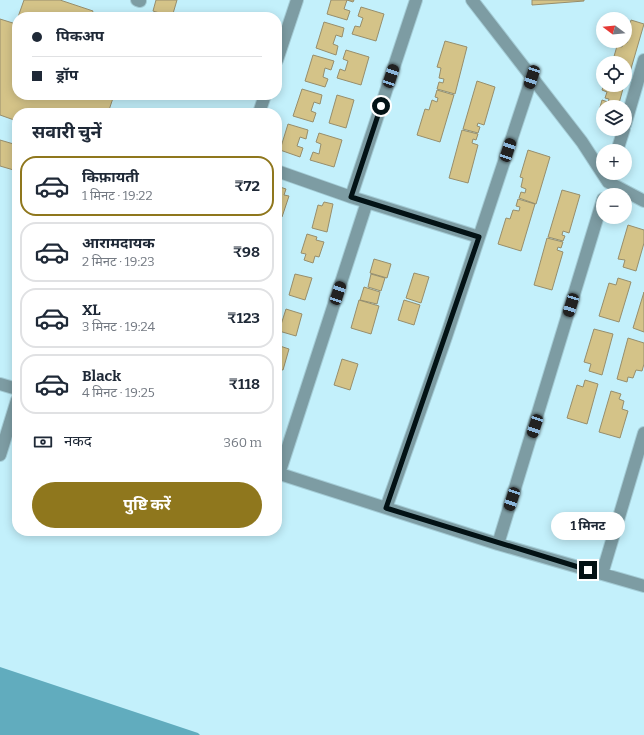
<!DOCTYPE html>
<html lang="hi">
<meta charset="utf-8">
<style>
body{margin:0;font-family:Bitter,"Noto Sans Devanagari",serif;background:#f2f2f3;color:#1f2937;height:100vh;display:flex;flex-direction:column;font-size:15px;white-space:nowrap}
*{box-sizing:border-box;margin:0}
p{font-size:13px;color:#747a83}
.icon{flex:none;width:22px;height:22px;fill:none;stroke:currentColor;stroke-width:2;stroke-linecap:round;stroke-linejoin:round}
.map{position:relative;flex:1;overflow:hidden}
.sheet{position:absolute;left:12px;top:108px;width:270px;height:428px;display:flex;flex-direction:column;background:#fff;border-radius:16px;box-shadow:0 2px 10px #0003}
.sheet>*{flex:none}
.hud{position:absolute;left:12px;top:12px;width:270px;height:88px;border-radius:16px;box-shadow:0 2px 10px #0003;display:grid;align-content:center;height:88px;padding:0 20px;background:#fff}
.needle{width:26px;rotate:286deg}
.controls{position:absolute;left:596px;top:12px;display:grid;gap:8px}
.controls a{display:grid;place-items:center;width:36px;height:36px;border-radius:50%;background:#fff;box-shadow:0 2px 10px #0003;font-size:20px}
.end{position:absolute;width:18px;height:18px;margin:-9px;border:5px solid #031215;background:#fff;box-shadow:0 0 0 2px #fff}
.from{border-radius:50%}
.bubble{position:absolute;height:28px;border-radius:14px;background:#fff;box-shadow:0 2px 10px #0003;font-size:13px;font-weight:700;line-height:28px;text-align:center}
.car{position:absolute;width:12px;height:24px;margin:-12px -6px;border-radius:5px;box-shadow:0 0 3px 1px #0007;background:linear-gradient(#222 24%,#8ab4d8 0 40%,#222 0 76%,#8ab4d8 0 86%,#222 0)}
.hud b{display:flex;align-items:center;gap:14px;height:38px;font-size:15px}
.hud b+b{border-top:1px solid #e0e1e3}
.hud i{width:10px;height:10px;background:#1f2937}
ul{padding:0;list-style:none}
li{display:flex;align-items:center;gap:12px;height:60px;margin:0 8px 6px;padding:0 12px;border:2px solid #e0e1e3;border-radius:16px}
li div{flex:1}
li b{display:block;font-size:15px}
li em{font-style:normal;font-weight:700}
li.on{border-color:#8f771d}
li>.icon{width:36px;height:36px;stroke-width:1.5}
h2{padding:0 20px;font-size:18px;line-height:48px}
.pay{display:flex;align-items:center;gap:10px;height:44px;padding:0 20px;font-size:15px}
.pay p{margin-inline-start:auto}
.action{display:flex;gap:8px;margin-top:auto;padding:8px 20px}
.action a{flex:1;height:46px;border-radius:24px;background:#8f771d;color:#fff;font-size:16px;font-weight:700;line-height:46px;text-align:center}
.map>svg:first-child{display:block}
</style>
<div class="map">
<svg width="644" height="735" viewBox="0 0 644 735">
<rect width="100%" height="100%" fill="#c3f0fb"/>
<path fill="#61acbe" d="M0,667L198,733L200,735H0Z"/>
<path fill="#d4c388" stroke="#978e6c" d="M24,0H60L93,11L91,17H18Z
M156,0H177L172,17L153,11Z
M331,0H354L353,2L347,0L344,9L350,11L347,20L327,14Z
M532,0H584V1L532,5Z
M361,7L384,14L376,41L352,34L355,26L360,27L363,18L358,16Z
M0,19L16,24L17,20V95H114L108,113H17V121L0,115Z
M631,20L644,24L630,72L625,70V63H614L613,60L617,46L622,47L624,42L627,43L628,39L625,38V28H629Z
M324,22L344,28L342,37L336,35L333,44L338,46L336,55L316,48Z
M445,41L467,47L455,94L437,89L439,82L443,83L444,79L439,78L441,68L437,67Z
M346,50L369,57L361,85L337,78L340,69L345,71L348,61L343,59Z
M313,55L334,61L331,70L325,68L323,77L328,79L325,87L305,81Z
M477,81L495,87L484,125L478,123L477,126L480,127L478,133L463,129Z
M604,85H624L618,107H603V120H600L602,112L599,111L602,100L608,102L609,99L605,98L607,92L602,90Z
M302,89L322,95L320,104L314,102L311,111L316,113L313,122L293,116Z
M437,90L454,95L440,142L417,135L425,109L429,110L432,100L437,102L438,98L435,97Z
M337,95L354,100L346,128L329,123Z
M288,124L308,130L306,139L300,137L297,146L303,148L300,157L280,150Z
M462,130L478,134L476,140L473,139L472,143L478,145L468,183L449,178Z
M319,133L342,140L334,167L310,160L313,152L319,154L321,144L316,142Z
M0,140L17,145V171L0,166Z
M528,150L550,157L536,204L519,198L521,192L525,193L526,189L521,187L523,178L520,177Z
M277,186L286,189L284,195L289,196L282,217L277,215Z
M562,190L580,195L569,233L563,231L562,235L565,236L563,241L548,237Z
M518,199L535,204L521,251L498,244L506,218L510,219L513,210L519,211L520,207L516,206Z
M324,202L333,204L327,232L312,228L318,205L322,206Z
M628,225L644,230V243L636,271L623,267L625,260L618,259Z
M307,234L317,237L316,240L324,242L319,257L315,256L313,263L304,260L306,254L301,253Z
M547,238L563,242L561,248L558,247L557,250L563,252L552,290L534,285Z
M374,259L391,264L387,278L370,273Z
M414,273L429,277L421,303L406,298Z
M295,274L312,278L305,300L289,295Z
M371,274L385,278L381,291L368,287Z
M618,278L631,282L619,322L599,316L609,283L616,285Z
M364,287L380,292L377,304L360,300Z
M644,292V332L633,328Z
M359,300L379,306L371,334L351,328Z
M404,300L420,305L414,325L398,320Z
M286,309L302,314L296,336L279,331Z
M594,329L613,334L602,375L589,371L591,364L584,362Z
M628,338L644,343V364L642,371L636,370L633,378L628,377L627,382L617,379Z
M277,345L289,349L283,370L277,369Z
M342,359L358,364L350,390L334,385Z
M585,380L598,384L587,424L567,418L577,385L583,387Z
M611,391L621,394L619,399L624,401L622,409L628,411L620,438L599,432Z"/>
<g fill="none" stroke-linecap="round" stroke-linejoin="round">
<defs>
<path id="minor" d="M137,0L140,1
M472,0L582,142L608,182L644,201
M277,60L297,0
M259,113L265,95
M625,125L644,60
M617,151L624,129
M277,171L351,197L479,237
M351,197L416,0
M0,384L17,389
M0,455L17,400
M277,473L498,544L644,586
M279,474L367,202
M386,508L446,337L532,77
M498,544L603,199
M602,574L644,433"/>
</defs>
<use href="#minor" stroke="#a4ccd6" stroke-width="14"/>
<use href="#minor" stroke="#7d9ca3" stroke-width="12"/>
</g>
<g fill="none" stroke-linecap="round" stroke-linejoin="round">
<path stroke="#031215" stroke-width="5" d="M381,106L351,197L479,237L386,508L588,570"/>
</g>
</svg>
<div class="controls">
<a><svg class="needle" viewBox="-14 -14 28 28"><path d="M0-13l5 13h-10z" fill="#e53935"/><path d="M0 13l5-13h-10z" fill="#747a83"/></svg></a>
<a><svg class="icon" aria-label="locate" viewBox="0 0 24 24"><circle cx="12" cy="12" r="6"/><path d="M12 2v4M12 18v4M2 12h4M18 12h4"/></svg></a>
<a><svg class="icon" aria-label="layers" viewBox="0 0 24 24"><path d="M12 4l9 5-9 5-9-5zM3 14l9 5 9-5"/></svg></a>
<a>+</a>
<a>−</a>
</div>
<i class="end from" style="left:381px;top:106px"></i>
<i class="end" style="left:588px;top:570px"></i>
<div class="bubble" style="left:551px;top:512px;width:74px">1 मिनट</div>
<i class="car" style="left:391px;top:76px;rotate:18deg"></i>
<i class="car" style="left:532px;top:77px;rotate:198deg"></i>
<i class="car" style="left:508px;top:150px;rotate:18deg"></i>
<i class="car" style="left:338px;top:293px;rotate:18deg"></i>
<i class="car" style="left:571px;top:305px;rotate:197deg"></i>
<i class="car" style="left:535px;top:426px;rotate:198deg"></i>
<i class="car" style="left:512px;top:499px;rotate:198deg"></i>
<div class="hud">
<b><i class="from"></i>पिकअप</b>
<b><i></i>ड्रॉप</b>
</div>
<section class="sheet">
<h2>सवारी चुनें</h2>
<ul>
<li class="on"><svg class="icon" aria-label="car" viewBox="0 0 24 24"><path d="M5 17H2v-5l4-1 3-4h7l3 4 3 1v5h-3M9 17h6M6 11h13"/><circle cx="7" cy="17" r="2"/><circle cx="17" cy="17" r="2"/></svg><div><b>किफ़ायती</b><p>1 मिनट · 19:22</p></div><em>₹72</em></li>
<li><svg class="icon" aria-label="car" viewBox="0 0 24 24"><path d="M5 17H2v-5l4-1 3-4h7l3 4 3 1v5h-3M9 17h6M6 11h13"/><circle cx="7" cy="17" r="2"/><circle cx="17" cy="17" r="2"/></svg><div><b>आरामदायक</b><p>2 मिनट · 19:23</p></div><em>₹98</em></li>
<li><svg class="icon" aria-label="car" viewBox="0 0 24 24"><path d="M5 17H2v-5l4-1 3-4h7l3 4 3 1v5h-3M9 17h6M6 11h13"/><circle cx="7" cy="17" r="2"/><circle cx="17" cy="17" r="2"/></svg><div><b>XL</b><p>3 मिनट · 19:24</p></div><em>₹123</em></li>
<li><svg class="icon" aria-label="car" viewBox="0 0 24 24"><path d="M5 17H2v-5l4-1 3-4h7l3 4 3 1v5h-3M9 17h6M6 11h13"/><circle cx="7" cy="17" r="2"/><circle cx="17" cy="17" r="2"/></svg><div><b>Black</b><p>4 मिनट · 19:25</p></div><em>₹118</em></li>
</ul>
<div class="pay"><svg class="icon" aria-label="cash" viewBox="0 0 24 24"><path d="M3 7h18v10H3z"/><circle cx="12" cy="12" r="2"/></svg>नकद<p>360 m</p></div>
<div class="action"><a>पुष्टि करें</a></div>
</section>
</div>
